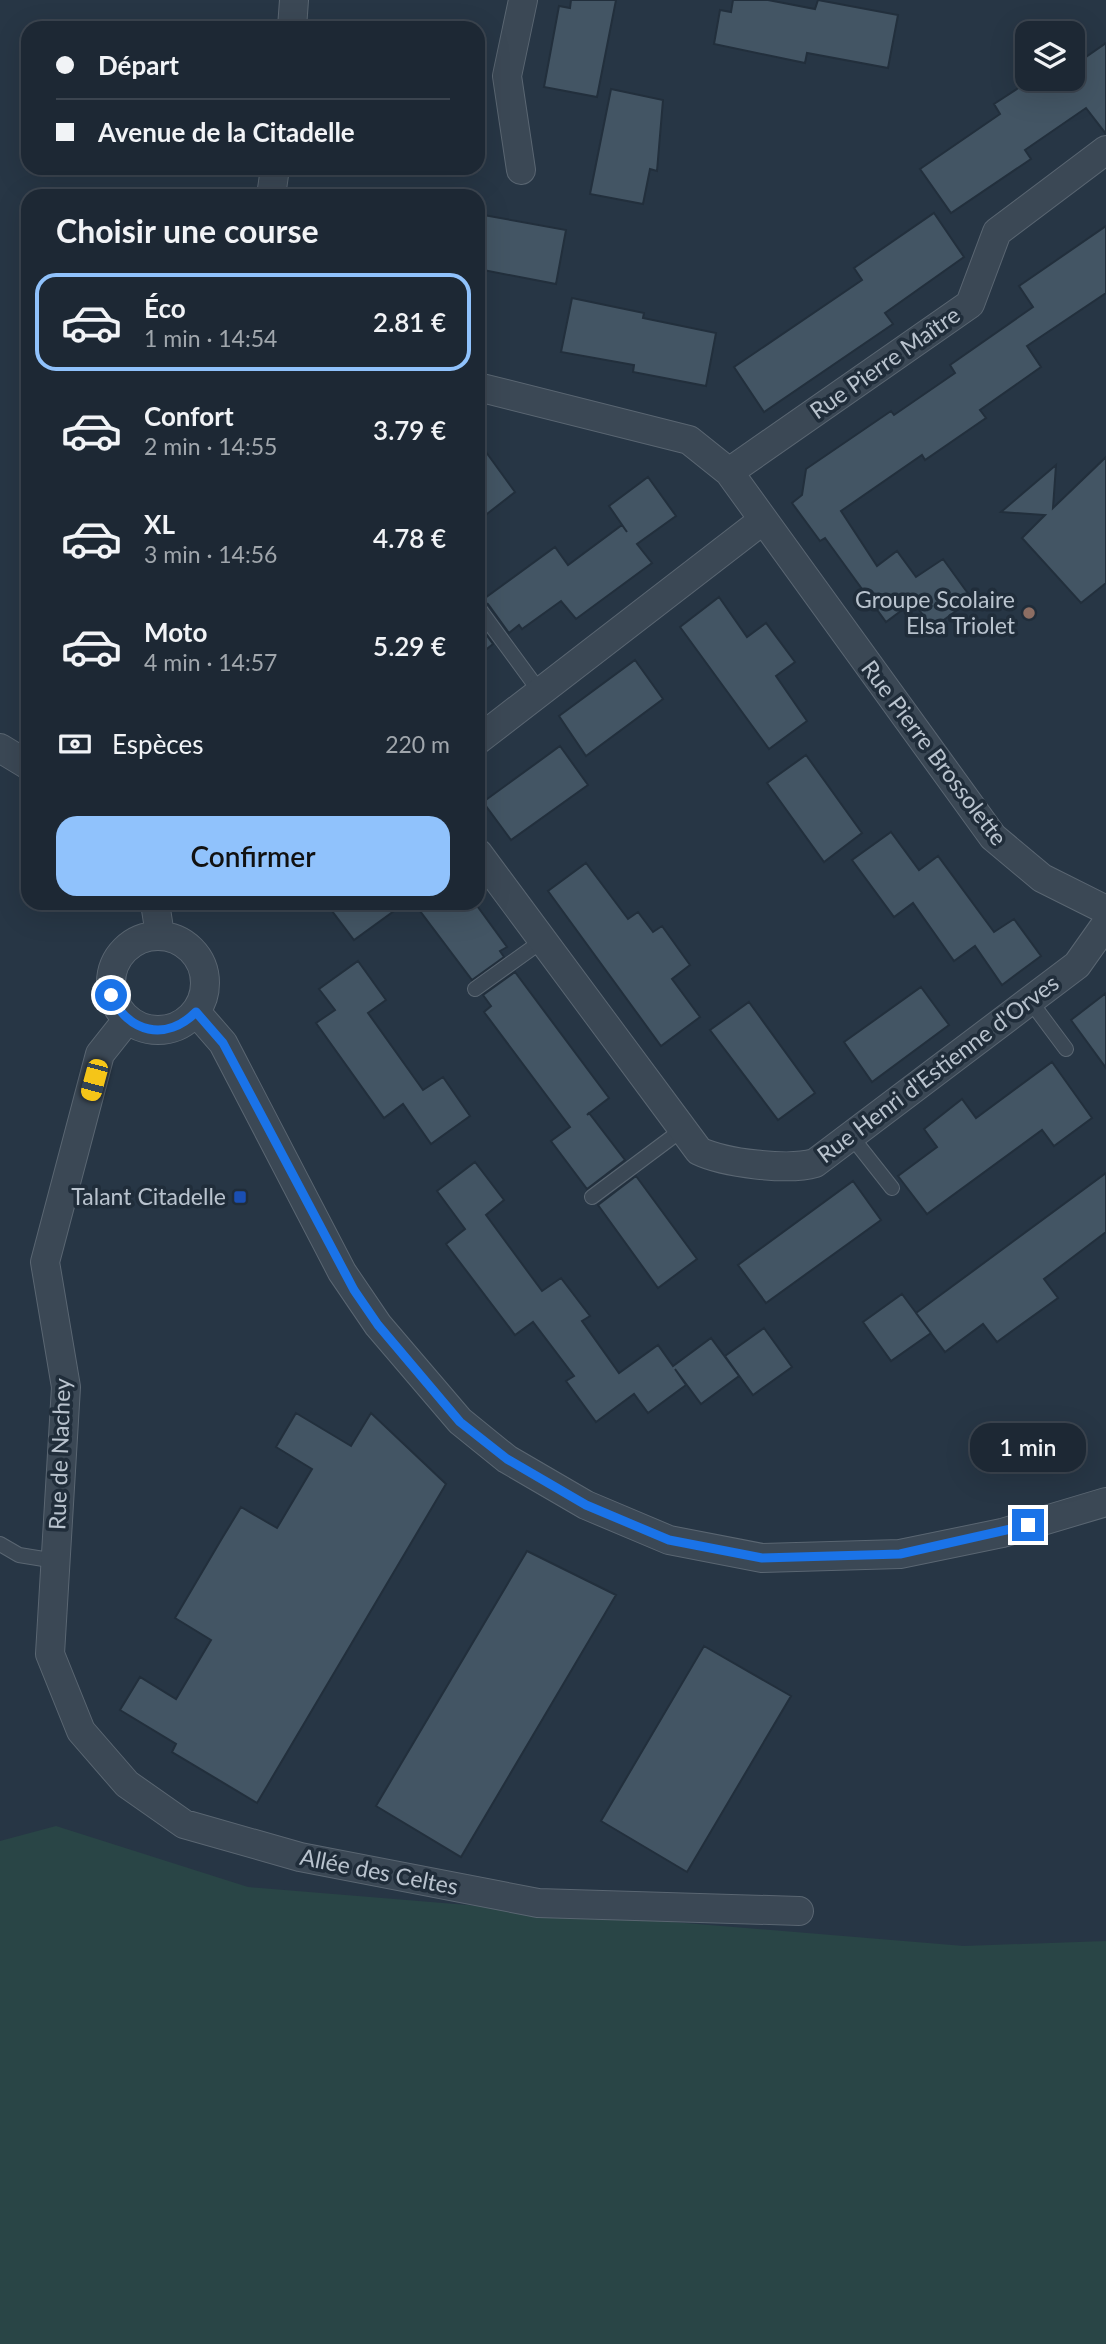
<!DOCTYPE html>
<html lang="fr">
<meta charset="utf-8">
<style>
body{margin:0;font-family:Lato,sans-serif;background:#25303c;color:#f1f3f6;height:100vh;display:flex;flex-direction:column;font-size:26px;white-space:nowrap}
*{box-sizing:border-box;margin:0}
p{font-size:23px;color:#a0a6ac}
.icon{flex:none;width:38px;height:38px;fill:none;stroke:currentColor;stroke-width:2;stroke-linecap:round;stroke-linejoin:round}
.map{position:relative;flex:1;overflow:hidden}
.drawer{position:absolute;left:21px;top:189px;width:464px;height:721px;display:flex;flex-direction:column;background:#1d2834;border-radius:21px;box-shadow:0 7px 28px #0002,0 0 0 2px #3b444f}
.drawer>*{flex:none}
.guide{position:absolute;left:21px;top:21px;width:464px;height:154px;border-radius:21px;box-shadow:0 7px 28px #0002,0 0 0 2px #3b444f;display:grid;align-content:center;height:154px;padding:0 35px;background:#1d2834}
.fabs{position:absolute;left:1015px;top:21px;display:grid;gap:14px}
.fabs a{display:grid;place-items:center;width:70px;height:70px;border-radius:14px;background:#1d2834;box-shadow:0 7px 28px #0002,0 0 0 2px #3b444f;font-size:35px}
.end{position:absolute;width:32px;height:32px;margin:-16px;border:9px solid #1a73e8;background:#fff;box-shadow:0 0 0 4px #fff}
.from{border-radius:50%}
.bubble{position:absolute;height:49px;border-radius:21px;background:#1d2834;box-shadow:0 7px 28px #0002,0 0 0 2px #3b444f;font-size:23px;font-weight:600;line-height:49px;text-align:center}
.car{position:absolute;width:21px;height:42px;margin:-21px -10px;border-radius:9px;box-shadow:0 0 5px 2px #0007;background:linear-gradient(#f5c518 24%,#345 0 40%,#f5c518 0 76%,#345 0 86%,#f5c518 0)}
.guide b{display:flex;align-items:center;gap:24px;height:66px;font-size:26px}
.guide b+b{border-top:2px solid #3b444f}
.guide i{width:18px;height:18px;background:#f1f3f6}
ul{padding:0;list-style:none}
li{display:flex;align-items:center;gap:21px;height:98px;margin:0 14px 10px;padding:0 21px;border:4px solid transparent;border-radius:21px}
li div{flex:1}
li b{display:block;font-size:26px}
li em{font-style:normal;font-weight:600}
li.on{border-color:#90c2fc}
li>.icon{width:63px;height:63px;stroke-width:1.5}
h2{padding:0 35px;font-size:32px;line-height:84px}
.pay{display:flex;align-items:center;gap:18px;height:77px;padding:0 35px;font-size:26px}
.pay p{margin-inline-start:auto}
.primary-button{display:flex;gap:14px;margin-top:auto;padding:14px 35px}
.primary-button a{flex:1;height:80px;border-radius:21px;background:#90c2fc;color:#111;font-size:28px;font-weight:600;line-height:80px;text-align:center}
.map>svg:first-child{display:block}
</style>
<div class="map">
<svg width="1106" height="2344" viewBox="0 0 1106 2344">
<rect width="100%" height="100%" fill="#273645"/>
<path fill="#294546" d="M56,1826L248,1887L964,1946L1106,1941V2344H0V1841Z"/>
<path fill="#435564" stroke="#222f3c" stroke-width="2" d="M571,0H616L597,97L544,87L559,6L570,8Z
M733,0H768L815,9L818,0L898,15L888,68L807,53L805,63L714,44L720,10L731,12Z
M1106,43V134L1086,108L1025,150L1031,159L951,213L920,169L1000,114L994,104L1032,79H1073V66Z
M611,89L663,100L657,171L650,169L643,204L590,194Z
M934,213L964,257L885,313L893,324L764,412L734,367L862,280L854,268Z
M478,214L566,230L556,284L478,269Z
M1106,226V293L1027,346L1041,367L980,410L986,418L925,460L922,455L841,511L877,566L897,551L916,577L943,559L972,599L933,628L913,602L886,622L825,538L820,541L792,503L802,495L806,469L891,411L894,415L955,373L950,365L1033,307L1019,286Z
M572,298L644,313L643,318L716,333L706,386L633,372L634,365L561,352Z
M478,441L515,492L478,521Z
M1106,457V583L1081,603L1022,538L1045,515L1001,512L1056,465L1053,508Z
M648,477L676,516L637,544L652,563L576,619L561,601L522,629L519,625L509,633L488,604L481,601L555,547L568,565L622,525L627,532L609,506Z
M719,597L747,637L766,623L795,662L776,676L807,721L769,749L680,627Z
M478,623L493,644L478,656Z
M635,660L663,699L586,756L559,716Z
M560,746L588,785L511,840L483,802Z
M806,755L862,833L824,862L767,783Z
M891,832L919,870L938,856L994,932L1014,919L1041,956L1002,985L975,946L954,961L913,903L894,917L852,860Z
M586,863L628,919L638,912L653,932L662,926L690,965L672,979L700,1017L661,1046L548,891Z
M326,903H405L354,940Z
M414,903H475L507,947L500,951L504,957L472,980Z
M358,961L386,1000L368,1013L423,1090L443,1077L470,1116L431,1144L403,1104L384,1118L316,1023L335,1010L319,989Z
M515,972L609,1098L587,1115L589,1113L625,1160L587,1189L551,1141L570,1127L484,1012L491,1006L483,995Z
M921,987L949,1025L872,1082L844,1042Z
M1106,993V1068L1071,1020Z
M749,1002L815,1093L778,1120L710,1030Z
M1052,1062L1092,1118L1054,1146L1042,1130L927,1214L898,1176L937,1147L924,1129L962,1099L976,1118Z
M475,1162L504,1200L486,1215L542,1291L561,1278L590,1316L582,1321L619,1373L658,1345L673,1366L711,1338L739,1376L701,1404L675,1369L686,1385L648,1413L634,1394L596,1422L566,1381L574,1376L533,1322L515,1335L446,1244L465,1229L437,1191Z
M1106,1173V1232L1044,1279L1058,1298L997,1342L983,1324L945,1352L916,1313Z
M636,1176L697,1259L658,1288L598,1205Z
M853,1181L881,1220L766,1303L738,1265Z
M902,1294L931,1333L891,1361L863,1322Z
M764,1328L792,1367L753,1395L725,1356Z
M296,1413L351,1446L371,1413L446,1484L257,1803L172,1752L176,1744L120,1710L140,1677L176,1699L211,1640L175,1618L221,1540L241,1507L277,1528L312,1469L276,1447Z
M527,1551L616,1595L461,1857L376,1806Z
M704,1646L791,1696L687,1872L601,1821Z"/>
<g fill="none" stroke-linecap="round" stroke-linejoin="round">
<defs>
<path id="service" d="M480,610L540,692
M475,989L542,941
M1031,1002L1066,1049
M851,1136L892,1188
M592,1197L683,1129
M0,1544L19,1555L56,1561"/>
<path id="minor" d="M292,28L294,0
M521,170L507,76L523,0
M271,196L275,168
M478,387L689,440L729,472L993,837L1042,878L1106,910
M729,472L970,304L997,232L1106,150
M478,740L763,520
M0,748L28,765
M478,853L699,1151C724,1163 788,1171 815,1163L1077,965L1106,924
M155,903L160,935
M111 983a47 47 0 1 1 94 0a47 47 0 1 1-94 0Z
M196,1012L223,1043L342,1272L378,1325L460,1421L507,1459L586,1505L669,1540L762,1558L900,1554L1002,1533L1106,1502
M127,1020L100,1054L45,1262L66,1387L50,1654L81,1731L127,1784L184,1824L300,1857L538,1903L799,1911"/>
</defs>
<use href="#service" stroke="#5a6672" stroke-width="16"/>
<use href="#minor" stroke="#5a6672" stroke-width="30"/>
<use href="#service" stroke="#3b4855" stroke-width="14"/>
<use href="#minor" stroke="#3b4855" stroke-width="28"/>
</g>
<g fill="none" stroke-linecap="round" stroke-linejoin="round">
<path stroke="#1a73e8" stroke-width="9" d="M111,995C128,1033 166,1042 196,1012L223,1043L354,1290L378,1325L460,1422L507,1459L586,1505L669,1540L762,1558L900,1554L1028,1525"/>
</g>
<circle fill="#8d6e63" stroke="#202d3a" stroke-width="2.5" cx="1029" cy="613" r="7"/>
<rect fill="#1a4fb4" stroke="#202d3a" stroke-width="2.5" x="233" y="1190" width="14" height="14" rx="3.5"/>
<g text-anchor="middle" stroke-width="7" stroke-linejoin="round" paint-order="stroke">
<g font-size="23" fill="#b9c3ce" stroke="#202d3a">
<text transform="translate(885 363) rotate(-35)" y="8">Rue Pierre Maître</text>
<text transform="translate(934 753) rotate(53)" y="8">Rue Pierre Brossolette</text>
<text transform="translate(938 1069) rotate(-37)" y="8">Rue Henri d'Estienne d'Orves</text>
<text transform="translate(60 1454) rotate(-88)" y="8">Rue de Nachey</text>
<text transform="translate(379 1872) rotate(11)" y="8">Allée des Celtes</text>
</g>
<g font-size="23" fill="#b9c3ce" stroke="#202d3a" text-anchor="end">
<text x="1015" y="608">Groupe Scolaire<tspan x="1015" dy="26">Elsa Triolet</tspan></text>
<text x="226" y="1205">Talant Citadelle</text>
</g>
</g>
</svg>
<div class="fabs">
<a><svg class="icon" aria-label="layers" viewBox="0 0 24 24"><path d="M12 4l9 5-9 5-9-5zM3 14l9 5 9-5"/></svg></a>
</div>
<i class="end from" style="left:111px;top:995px"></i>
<i class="end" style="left:1028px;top:1525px"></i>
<div class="bubble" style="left:970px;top:1423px;width:116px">1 min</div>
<i class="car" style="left:94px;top:1080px;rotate:195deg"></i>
<div class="guide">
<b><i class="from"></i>Départ</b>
<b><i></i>Avenue de la Citadelle</b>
</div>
<section class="drawer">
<h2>Choisir une course</h2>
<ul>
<li class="on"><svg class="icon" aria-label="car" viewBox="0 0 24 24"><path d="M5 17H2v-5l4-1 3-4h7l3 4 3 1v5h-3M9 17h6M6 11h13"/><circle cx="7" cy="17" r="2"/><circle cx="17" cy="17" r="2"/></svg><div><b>Éco</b><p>1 min · 14:54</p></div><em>2.81 €</em></li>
<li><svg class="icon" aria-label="car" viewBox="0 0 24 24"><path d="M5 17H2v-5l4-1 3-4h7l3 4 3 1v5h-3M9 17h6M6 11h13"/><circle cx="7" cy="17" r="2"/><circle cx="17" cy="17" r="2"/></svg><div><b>Confort</b><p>2 min · 14:55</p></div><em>3.79 €</em></li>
<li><svg class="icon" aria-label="car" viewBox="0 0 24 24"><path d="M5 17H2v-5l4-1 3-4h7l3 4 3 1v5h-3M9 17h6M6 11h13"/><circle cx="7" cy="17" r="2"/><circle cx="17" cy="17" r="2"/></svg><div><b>XL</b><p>3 min · 14:56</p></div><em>4.78 €</em></li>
<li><svg class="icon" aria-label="car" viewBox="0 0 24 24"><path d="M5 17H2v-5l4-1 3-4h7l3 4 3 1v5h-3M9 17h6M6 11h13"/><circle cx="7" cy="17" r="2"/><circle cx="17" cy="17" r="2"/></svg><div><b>Moto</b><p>4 min · 14:57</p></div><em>5.29 €</em></li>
</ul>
<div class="pay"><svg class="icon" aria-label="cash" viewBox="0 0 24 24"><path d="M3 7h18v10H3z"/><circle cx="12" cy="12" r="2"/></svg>Espèces<p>220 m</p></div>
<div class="primary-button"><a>Confirmer</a></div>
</section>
</div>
